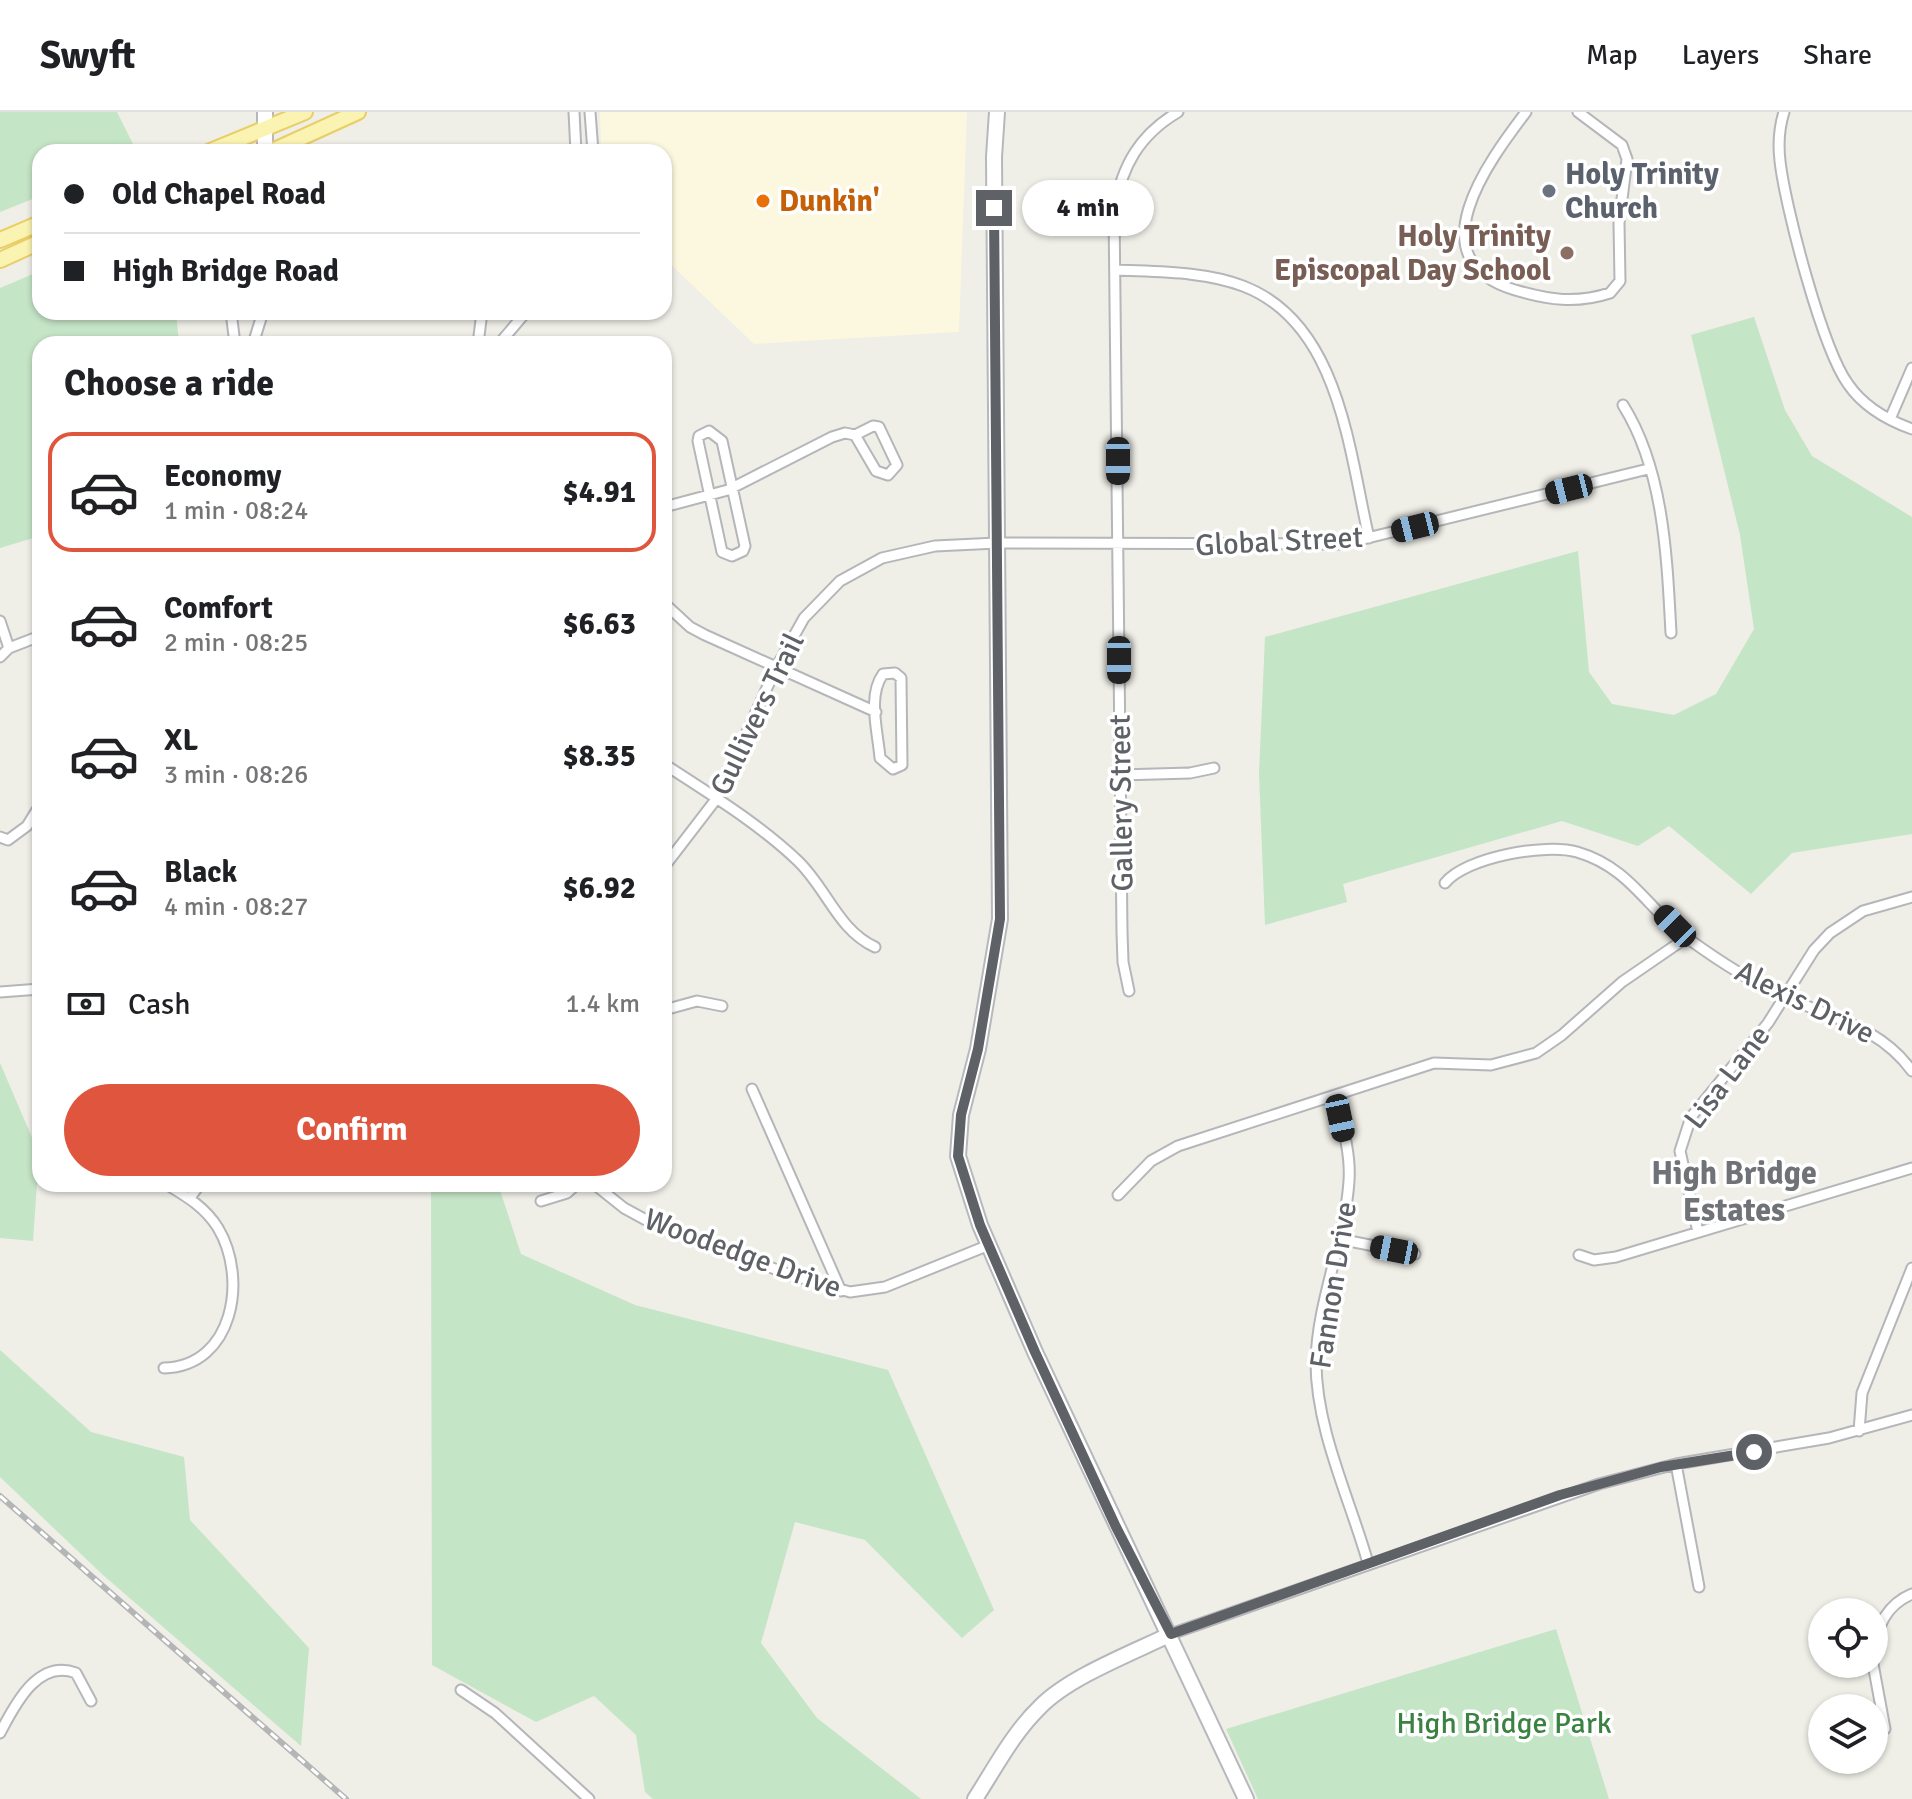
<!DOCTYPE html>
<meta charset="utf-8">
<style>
body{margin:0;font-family:Signika,sans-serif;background:#f6f6f6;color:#202124;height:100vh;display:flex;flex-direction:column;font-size:30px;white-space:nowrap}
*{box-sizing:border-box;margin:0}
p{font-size:26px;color:#757577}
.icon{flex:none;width:44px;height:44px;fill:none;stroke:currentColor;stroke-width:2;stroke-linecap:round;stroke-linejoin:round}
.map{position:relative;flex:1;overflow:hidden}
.sheet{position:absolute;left:32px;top:224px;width:640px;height:856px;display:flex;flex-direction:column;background:#fff;border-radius:24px;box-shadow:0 2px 6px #0004}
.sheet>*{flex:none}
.banner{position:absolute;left:32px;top:32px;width:640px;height:176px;border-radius:24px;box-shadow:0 2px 6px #0004;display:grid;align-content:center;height:176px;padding:0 32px;background:#fff}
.controls{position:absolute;left:1808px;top:1486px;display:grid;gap:16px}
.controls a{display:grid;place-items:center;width:80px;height:80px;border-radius:50%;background:#fff;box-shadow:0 2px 6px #0004;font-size:40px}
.end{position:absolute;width:36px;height:36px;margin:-18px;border:10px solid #5e6166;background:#fff;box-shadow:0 0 0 4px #fff}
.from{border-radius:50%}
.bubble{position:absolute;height:56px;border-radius:28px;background:#fff;box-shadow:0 2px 6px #0004;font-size:26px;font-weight:700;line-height:56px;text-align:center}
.car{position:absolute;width:24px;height:48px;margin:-24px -12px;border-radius:10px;box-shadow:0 0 6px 2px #0007;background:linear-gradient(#222 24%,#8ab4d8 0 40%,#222 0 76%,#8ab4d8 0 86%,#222 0)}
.banner b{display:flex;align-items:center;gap:28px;height:76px;font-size:30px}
.banner b+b{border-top:2px solid #e0e0e0}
.banner i{width:20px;height:20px;background:#202124}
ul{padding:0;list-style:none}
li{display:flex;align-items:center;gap:24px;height:120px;margin:0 16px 12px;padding:0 16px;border:4px solid transparent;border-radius:24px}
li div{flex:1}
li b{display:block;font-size:30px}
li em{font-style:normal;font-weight:700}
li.current{border-color:#df553d}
li>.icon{width:72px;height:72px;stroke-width:1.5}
h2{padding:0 32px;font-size:36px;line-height:96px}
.pay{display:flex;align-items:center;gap:20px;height:88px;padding:0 32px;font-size:30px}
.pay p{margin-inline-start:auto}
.primary-button{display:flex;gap:16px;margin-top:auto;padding:16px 32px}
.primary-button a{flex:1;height:92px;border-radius:48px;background:#df553d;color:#fff;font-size:32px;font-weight:700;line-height:92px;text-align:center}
header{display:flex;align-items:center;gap:48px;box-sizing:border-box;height:112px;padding:0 40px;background:#fff;border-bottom:2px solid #e0e0e0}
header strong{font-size:38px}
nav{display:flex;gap:44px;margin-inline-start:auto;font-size:28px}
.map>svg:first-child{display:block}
</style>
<header>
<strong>Swyft</strong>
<nav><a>Map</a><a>Layers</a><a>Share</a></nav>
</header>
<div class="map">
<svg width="1912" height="1687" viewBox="0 0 1912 1687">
<rect width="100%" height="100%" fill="#efeee7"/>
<path fill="#fcf7df" d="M600,0H967L959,220L754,232L664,146V40H601Z"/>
<path fill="#c5e5c7" d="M0,0H117L137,40H40V84L0,100Z
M40,159V200H176L179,232H40V424L0,436V176Z
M1754,205L1785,298L1812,344L1912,405V722L1792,741L1751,782L1669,714L1638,734L1562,709L1343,772L1347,790L1265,813L1259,662L1265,525L1578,439L1589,560L1612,592L1674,603L1716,582L1754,517L1740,423L1691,223Z
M0,951L39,1042L33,1129L0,1126Z
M431,1072H498L521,1142L635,1193L888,1258L994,1498L962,1526L865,1428L795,1410L761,1531L817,1606L921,1687H653L645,1680L636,1623L594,1584L536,1610L432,1553Z
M0,1238L91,1320L184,1345L190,1408L309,1536L301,1634L103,1463L0,1365Z
M1556,1517L1609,1687H1258L1226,1617Z"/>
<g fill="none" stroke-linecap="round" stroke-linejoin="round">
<defs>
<path id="street" d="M574,0L576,40
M590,0L593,40
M1526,0C1488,50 1415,148 1515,178C1549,188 1576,192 1610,181L1620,169L1619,111L1627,47L1622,33L1578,0
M1784,0C1779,16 1778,32 1780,49C1785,94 1822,236 1848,272C1863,294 1887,308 1912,317
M1116,158C1157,160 1204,159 1243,174C1340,211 1349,340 1369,426
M231,200L235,232
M253,232L263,200
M478,232L482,200
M499,232L526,200
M1623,293C1664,358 1667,446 1671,521
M1890,307L1912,256
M873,314L879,315L897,353L888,363L876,359L855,323Z
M709,319L722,329L745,434L743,439L732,444L722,440L698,329L699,324Z
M664,395L728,378L832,325L845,321L855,323
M664,491L690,515L705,523L876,600
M0,509L9,536
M0,545L9,536L40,524
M895,561L901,566L902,653L893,657L880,646C878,620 867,584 883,562Z
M664,652C710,682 758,711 798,749C827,777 838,818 875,835
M1120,663L1190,661L1214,656
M0,725L8,728L27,714L40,693
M664,755L717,686L776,556L804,506L840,469L882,446L935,434L997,431L1343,432L1648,357
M1445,771C1466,745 1546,731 1577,740C1632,756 1648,799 1690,828C1719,849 1751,870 1784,884C1832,907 1878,913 1912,959
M1129,879L1123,850L1122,820L1114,98C1122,54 1139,23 1178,0
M0,880L40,877
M664,898L697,889L722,894
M752,977L841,1179
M1335,985C1342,1012 1351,1041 1349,1069C1345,1130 1317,1189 1316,1250C1316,1318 1350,1387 1368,1451
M594,1072L624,1096L646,1108L788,1162L850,1180L885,1175L989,1133
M1118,1083L1151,1049L1178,1034L1434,951L1491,953L1536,941L1562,923L1622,870L1686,826
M190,1086L200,1072
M541,1089L567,1081L577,1072
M1698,1120L1680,1039L1691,1005L1768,911L1814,838L1830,821L1863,799L1912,785
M1339,1127L1415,1142
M1579,1143L1594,1148L1616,1145L1912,1056
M164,1256C234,1254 248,1166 218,1116C205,1095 186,1084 166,1072
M1859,1319L1862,1281L1912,1156
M1676,1352L1699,1475
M1171,1522L1599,1372L1676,1352L1829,1326L1912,1303
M1874,1543C1876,1515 1886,1493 1912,1482
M1873,1552L1885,1617
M461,1578L495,1601L589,1687
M0,1621C14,1595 37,1546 76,1561L91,1589"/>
<path id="secondary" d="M265,0V40
M997,0L994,45L1000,807L978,937L961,1003L958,1044L980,1113L1035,1240L1246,1687
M975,1687C995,1656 1013,1621 1040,1595C1069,1565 1132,1541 1171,1522"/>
<path id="primary" d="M208,40L305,0
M270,40L358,0
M0,128L40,111
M0,148L40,130"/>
</defs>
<use href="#street" stroke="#b4b6ba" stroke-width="13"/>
<use href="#secondary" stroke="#b5b8bd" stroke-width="18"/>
<use href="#primary" stroke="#e9ce66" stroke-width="18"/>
<use href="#street" stroke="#fff" stroke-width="9"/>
<use href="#secondary" stroke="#fff" stroke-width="14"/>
<use href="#primary" stroke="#faf3b1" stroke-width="14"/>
<defs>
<path id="rail" d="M0,1384L346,1687"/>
</defs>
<use href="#rail" stroke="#b4b5b6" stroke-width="6"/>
<use href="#rail" stroke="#fff" stroke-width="3" stroke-dasharray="9" stroke-linecap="butt"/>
</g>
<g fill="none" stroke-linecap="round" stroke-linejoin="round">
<path stroke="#5e6166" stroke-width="10" d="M994,96L1000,807L978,937L961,1003L958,1044L980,1113L1035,1240L1116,1415L1171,1522L1560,1383L1661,1355L1754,1340"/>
</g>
<circle fill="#6b7280" stroke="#fff" stroke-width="3" cx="1549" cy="79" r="8"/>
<circle fill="#e8710a" stroke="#fff" stroke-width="3" cx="763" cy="89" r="8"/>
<circle fill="#8d6e63" stroke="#fff" stroke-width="3" cx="1567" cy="141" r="8"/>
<g text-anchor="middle" stroke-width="7" stroke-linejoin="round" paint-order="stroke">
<g font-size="30" font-weight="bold" fill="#5b616d" stroke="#fff" text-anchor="start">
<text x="1565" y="72">Holy Trinity<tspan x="1565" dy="34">Church</tspan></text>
</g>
<g font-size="30" font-weight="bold" fill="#c56008" stroke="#fff" text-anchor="start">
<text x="779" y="99">Dunkin'</text>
</g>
<g font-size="30" font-weight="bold" fill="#785e54" stroke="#fff" text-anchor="end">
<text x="1551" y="134">Holy Trinity<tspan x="1551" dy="34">Episcopal Day School</tspan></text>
</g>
<g font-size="30" fill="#5e6166" stroke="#fff">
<text transform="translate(1279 429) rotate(-3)" y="10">Global Street</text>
<text transform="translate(757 602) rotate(-64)" y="10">Gullivers Trail</text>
<text transform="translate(1121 691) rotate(-91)" y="10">Gallery Street</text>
<text transform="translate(1805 890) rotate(26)" y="10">Alexis Drive</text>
<text transform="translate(1727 965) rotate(-53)" y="10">Lisa Lane</text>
<text transform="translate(743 1141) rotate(20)" y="10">Woodedge Drive</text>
<text transform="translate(1333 1173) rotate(-81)" y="10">Fannon Drive</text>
</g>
<g font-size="30" fill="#3a8142" stroke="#fff">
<text x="1504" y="1621">High Bridge Park</text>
</g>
<g font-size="32" font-weight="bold" fill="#6f7378" stroke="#fff">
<text x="1734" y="1072">High Bridge<tspan x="1734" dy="37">Estates</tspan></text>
</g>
</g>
</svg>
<div class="controls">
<a><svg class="icon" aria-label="locate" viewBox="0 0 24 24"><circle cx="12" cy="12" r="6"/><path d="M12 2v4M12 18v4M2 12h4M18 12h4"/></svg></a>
<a><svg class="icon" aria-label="layers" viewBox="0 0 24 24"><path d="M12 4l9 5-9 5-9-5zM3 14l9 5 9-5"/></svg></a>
</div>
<i class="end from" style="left:1754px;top:1340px"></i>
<i class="end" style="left:994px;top:96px"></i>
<div class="bubble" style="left:1022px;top:68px;width:132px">4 min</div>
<i class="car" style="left:1118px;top:349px;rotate:180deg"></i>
<i class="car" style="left:1569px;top:377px;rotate:256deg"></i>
<i class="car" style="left:1415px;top:415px;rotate:256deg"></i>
<i class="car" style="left:1119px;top:548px;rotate:180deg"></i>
<i class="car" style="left:1675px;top:814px;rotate:315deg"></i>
<i class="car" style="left:1340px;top:1006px;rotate:168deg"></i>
<i class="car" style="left:1394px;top:1138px;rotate:281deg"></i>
<div class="banner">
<b><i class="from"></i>Old Chapel Road</b>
<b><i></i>High Bridge Road</b>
</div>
<section class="sheet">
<h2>Choose a ride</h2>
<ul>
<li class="current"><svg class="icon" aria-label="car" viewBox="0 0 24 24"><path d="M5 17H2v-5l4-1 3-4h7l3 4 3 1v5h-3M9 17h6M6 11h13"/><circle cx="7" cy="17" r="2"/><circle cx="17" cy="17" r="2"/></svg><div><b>Economy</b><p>1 min · 08:24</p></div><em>$4.91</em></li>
<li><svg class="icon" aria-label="car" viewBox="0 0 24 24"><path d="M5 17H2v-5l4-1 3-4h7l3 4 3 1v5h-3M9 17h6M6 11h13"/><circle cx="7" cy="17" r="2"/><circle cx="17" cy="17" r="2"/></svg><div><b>Comfort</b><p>2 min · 08:25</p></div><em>$6.63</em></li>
<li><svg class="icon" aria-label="car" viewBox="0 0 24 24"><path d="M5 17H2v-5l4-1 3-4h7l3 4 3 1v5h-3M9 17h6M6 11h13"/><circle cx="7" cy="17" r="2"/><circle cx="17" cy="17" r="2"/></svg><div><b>XL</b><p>3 min · 08:26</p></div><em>$8.35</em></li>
<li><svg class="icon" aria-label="car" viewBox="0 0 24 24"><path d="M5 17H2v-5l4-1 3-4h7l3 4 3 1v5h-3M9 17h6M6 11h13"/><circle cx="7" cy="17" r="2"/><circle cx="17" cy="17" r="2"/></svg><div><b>Black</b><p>4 min · 08:27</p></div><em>$6.92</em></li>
</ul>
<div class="pay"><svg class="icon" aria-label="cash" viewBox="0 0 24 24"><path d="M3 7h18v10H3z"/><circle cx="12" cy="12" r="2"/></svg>Cash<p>1.4 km</p></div>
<div class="primary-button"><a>Confirm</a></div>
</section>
</div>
